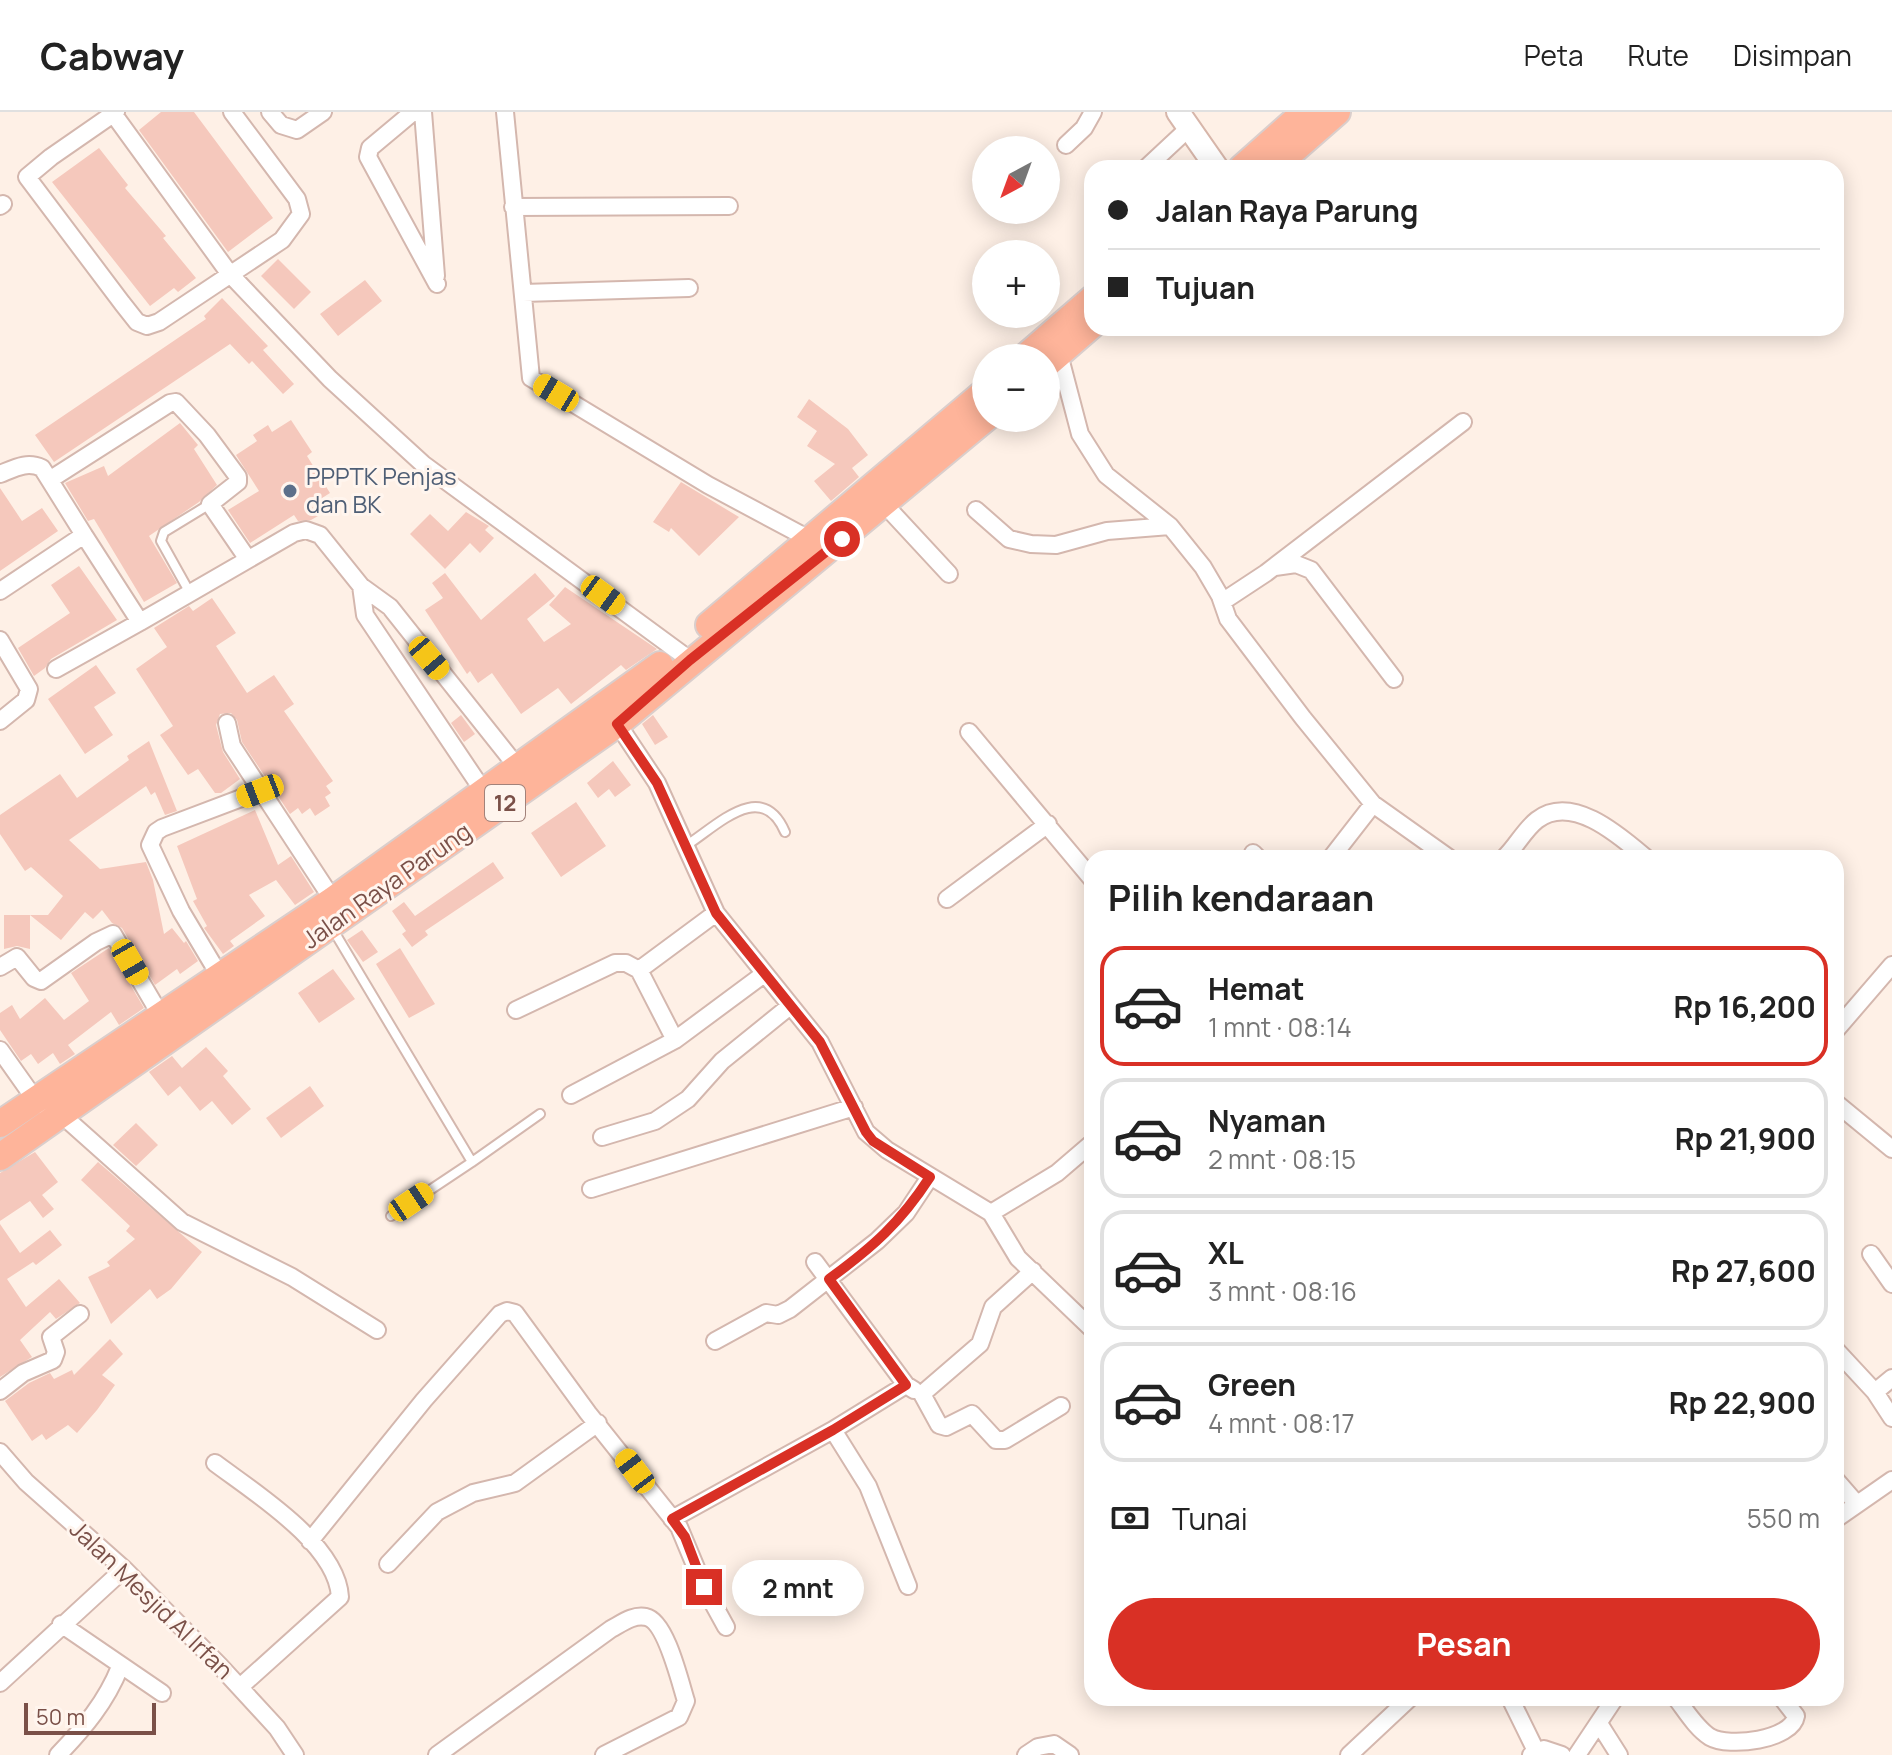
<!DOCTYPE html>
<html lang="id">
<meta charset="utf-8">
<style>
body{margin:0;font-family:Manrope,sans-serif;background:#f6f6f6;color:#222;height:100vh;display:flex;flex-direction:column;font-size:30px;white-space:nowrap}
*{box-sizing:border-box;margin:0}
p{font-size:26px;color:#767676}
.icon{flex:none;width:44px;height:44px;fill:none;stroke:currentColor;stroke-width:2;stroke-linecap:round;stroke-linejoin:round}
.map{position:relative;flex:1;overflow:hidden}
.drawer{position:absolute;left:1084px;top:738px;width:760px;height:856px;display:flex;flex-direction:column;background:#fff;border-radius:24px;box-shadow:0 4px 20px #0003}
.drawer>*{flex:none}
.banner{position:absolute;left:1084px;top:48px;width:760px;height:176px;border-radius:24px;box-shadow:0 4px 20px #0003;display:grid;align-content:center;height:176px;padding:0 24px;background:#fff}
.needle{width:52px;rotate:221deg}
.controls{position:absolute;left:972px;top:24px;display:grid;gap:16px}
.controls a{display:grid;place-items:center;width:88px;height:88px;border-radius:50%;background:#fff;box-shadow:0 4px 20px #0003;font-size:40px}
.scale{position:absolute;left:24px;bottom:20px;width:132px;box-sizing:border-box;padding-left:8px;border:4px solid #7a5048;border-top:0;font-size:22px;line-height:28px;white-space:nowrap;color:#7a5048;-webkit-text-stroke:6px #fff5ee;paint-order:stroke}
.end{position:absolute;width:36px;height:36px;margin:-18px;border:10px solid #d93025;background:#fff;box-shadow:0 0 0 4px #fff}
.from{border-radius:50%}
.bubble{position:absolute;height:56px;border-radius:28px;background:#fff;box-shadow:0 4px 20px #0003;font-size:26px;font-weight:700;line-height:56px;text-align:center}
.car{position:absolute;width:24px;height:48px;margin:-24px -12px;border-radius:10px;box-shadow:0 0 6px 2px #0007;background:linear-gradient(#f5c518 24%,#345 0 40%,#f5c518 0 76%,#345 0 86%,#f5c518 0)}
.banner b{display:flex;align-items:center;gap:28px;height:76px;font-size:30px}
.banner b+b{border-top:2px solid #e0e0e0}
.banner i{width:20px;height:20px;background:#222}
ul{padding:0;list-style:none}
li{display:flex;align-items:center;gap:24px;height:120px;margin:0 16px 12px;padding:0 8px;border:4px solid #e0e0e0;border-radius:24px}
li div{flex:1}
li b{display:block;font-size:30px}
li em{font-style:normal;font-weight:700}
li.current{border-color:#d93025}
li>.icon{width:72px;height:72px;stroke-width:1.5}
h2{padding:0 24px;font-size:36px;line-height:96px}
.pay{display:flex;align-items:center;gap:20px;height:88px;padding:0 24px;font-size:30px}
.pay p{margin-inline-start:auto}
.primary-button{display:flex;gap:16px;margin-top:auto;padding:16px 24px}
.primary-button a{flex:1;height:92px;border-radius:48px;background:#d93025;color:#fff;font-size:32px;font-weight:700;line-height:92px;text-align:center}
header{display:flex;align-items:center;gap:48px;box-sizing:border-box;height:112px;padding:0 40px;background:#fff;border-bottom:2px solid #e0e0e0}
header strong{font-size:38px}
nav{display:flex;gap:44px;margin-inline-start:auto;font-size:28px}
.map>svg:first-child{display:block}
</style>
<header>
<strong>Cabway</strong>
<nav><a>Peta</a><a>Rute</a><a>Disimpan</a></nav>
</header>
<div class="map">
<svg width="1892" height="1643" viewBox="0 0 1892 1643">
<rect width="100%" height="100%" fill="#fef0e6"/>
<path fill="#f5c8bc" d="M161,0H194L273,106L228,140L139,18Z
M99,36L128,73L125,76L166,124L163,126L196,166L178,180L174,176L150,194L52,70Z
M278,147L311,180L294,197L261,164Z
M365,168L382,189L338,224L320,202Z
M222,186L268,234L263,238L294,272L283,282L252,249L249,252L230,232L54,350L35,323L206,207L204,204Z
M809,287L848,317L868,343L852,356L859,365L831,389L814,369L835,352L807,334L817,319L797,305Z
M291,308L312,340L307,344L330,381L311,393L318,404L311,408L298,409L294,403L250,431L228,398L259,379L236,343L257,329L253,323L268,313L272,320Z
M180,311L198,333L194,337L217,373L199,390L149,424L177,471L144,490L94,407L88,409L65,371L104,354L108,364Z
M681,370L739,405L699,444L671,416L669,420L653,410Z
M0,376L22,409L42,396L58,419L0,459Z
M466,400L489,414L485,418L494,426L480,441L470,431L445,457L410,422L430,402L448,419Z
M79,454L117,508L51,547L45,556L34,564L18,536L70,501L51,473Z
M445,461L481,508L535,461L555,484L527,507L544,530L571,512L549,493L565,475L657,537L626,558L621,553L571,592L558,576L521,602L492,561L478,571L470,559L467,562L425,498L443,486L432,471Z
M212,486L236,521L216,534L247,581L274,563L294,592L284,599L333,669L326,674L331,681L325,685L330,694L315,704L310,696L302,702L298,696L290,702L242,630L237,608L231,601L220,602L216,613L223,640L240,667L221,681H215L198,657L188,663L160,623L173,614L136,557L167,535L154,516L189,494L193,499Z
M96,553L116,581L94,595L113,623L85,642L48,587Z
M461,603L475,622L464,630L451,611Z
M653,603L668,625L655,633L642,612Z
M149,629L177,699L165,703L155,680L151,683L146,674L69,728L100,757L146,750L153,768L164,822L172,816L184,831L186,829L198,849L180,862L177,857L155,873L122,816L112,811L102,798L93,807L85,800L61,828L30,803V837L17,834L4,837V803H48L63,784L31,755L25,759L0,722V703L60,662L77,686L129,648L127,644Z
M613,649L631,673L615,685L609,677L598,686L587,671Z
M576,690L606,734L561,765L531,721Z
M255,698L278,753L291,744L314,780L295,793L276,768L249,783L265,804L230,829L234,834L223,842L204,816L207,814L193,789L197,787L177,734Z
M493,750L504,766L425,819L428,823L412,835L402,822L406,819L392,799L404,790L415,804Z
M362,818L378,840L363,850L347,828Z
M109,836L144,896L119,913L111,900L68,933L75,942L60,952L53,941L38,952L31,942L21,949L0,918V901L12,893L20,907L45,886L64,908L89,889L71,861Z
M400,836L435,892L409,906L376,852Z
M333,857L355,887L319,911L298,881Z
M206,935L228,959L223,964L251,997L232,1013L212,989L200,999L180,974L168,984L149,960L172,944L182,956Z
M310,974L324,994L281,1026L266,1006Z
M136,1011L158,1033L136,1054L113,1033Z
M35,1040L58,1070L42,1083L54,1097L43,1106L30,1089L0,1109V1061Z
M98,1050L202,1140L171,1177L157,1187L150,1177L111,1212L88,1165L110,1154L107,1150L135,1127L126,1119L130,1114L81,1068Z
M0,1112L20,1141L50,1118L62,1133L36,1153L33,1150L7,1167L26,1195L59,1167L80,1191L56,1207L50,1200L20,1228L32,1245L0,1265Z
M110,1227L123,1242L102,1263L115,1273L97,1298L77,1321L68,1313L46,1328L42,1322L32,1329L5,1289L29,1271L50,1261L54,1267L72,1258L74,1263Z"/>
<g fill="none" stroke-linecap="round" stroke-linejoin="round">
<defs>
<path id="service" d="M190,481L161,429L164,420L210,392
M687,733C719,712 762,667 785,720
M332,816L472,1050L540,1002
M391,1104L472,1050"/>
<path id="minor" d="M112,0L229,161L330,267L423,352L690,548
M116,0L51,45L27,65L122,191L137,210L147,214L159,210L282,128L301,102L297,87L232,0
M270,0L281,13L297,18L323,0
M413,0L370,36L368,45L437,172
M423,0L436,164
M505,0L531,266L708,373L811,428
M1066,33L1084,16L1093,0
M1146,56L1190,15
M0,94L3,92
M513,95L729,94
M523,181L689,176
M1059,242L1080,322L1106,363L1170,414L1203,455L1220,484L1228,507L1303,606L1373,692L1449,746
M0,362C15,356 27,349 42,356L84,423
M51,367L170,291L176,290L207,323L238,365V370L210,392L247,446
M885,393L949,462
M976,398L1009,427L1031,432L1056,433L1107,419L1170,414
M1275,455L1296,452L1311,458L1394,567
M361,474L365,503L488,686
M0,479L84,423L140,510L294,421L306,418L320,423L361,474L390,495L522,661
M1222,490L1266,461L1463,310
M0,528L29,577L26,588L0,609
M56,557L140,510
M613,605L657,671L716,801L820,930L866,1020L887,1038L991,1101L1057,1061L1092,1031
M227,611L232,634L333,788
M969,620L1092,767
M1253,741L1258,746
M1331,746L1373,692
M1504,746C1516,735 1524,718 1537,708C1572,681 1620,724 1646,746
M947,787L1048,712
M0,855L17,845L34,866L41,869L96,830L113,822L164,909
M639,858L716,801
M224,871L181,799L150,733L156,720L162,716L260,679
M516,898L615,851H626L639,858L675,928
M1836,918L1892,853
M0,938L39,993
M571,983L675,928L764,862
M1836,991L1892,1037
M62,1003L182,1110L292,1165L377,1218
M602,1025L655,1009L688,987L722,949L790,894
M591,1077L854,995
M991,1101L1018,1146L1092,1217
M1871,1142L1892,1172
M815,1150L906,1273L914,1278
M1033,1159L993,1195L980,1232L922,1282L939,1313L946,1315L972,1302L996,1328H1005L1061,1294
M715,1229L766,1201L778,1203L790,1197L877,1129L906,1101L930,1065
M1836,1238L1875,1280L1892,1306
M0,1279L23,1261L53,1248L56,1240L51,1225L80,1202
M1875,1280L1892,1266
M833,1318L868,1374L908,1474
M0,1340L26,1370L124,1457L220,1554L277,1616L295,1643
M215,1351C255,1381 337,1432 340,1485L240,1575
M1836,1368L1856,1391
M672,1407L833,1318L906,1273
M1836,1407L1892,1368
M310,1429L424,1288L500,1202L507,1199L515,1201L588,1301L679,1415L704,1475L726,1515
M388,1452L437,1400L473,1381L515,1371L598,1311
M61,1512L162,1581
M0,1571L124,1457
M1510,1586L1536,1639
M1676,1586C1686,1599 1696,1616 1710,1625C1729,1636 1792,1628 1796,1604L1782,1586
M1600,1613L1619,1643
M58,1643C84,1616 106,1590 120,1555
M437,1643L611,1517C622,1511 634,1502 646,1505C666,1509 680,1570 686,1589L679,1605L604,1643
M1026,1643L1038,1635L1054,1632L1070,1643
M1349,1643L1410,1586
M1531,1643L1544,1637L1562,1643
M1577,1643L1615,1586"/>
<path id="secondary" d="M1178,0L1217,56"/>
<path id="trunk" d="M1242,56L1305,0
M1273,56L1337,0
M1024,246L1092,187
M1046,253L1092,213
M709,513L986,279
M0,1012L333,788L660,553
M0,1045L617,612L986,306"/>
</defs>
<use href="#service" stroke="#d4b7ae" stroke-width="12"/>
<use href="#minor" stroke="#d4b7ae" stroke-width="20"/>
<use href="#secondary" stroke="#d7b6aa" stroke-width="26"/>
<use href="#trunk" stroke="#dacecc" stroke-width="30"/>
<use href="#service" stroke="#fff" stroke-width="8"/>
<use href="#minor" stroke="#fff" stroke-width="16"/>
<use href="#secondary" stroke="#fff" stroke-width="22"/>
<use href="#trunk" stroke="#feb49a" stroke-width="26"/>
</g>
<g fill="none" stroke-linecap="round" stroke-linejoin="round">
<path stroke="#d93025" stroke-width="10" d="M704,1475L685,1425L672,1407L833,1318L906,1273L829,1167C873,1135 900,1111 930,1065L873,1029L866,1020L820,930L716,801L657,671L617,612L690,548L842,427"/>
</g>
<circle fill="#5c6f8a" stroke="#fff5ee" stroke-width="3" cx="290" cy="379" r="8"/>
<g text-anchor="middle" stroke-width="6" stroke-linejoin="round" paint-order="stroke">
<rect fill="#fff5ee" stroke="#a2827a" stroke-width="2" x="485" y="673" width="40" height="36" rx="6"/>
<g font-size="22" font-weight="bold" fill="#7a5048">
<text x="505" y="699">12</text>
</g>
<g font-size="24" fill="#4e5e75" stroke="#fff5ee" text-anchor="start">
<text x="306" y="373">PPPTK Penjas<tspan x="306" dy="28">dan BK</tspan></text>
</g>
<g font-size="24" fill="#7a5048" stroke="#fff5ee">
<text transform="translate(387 774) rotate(-35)" y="8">Jalan Raya Parung</text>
<text transform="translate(151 1488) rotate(44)" y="8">Jalan Mesjid Al Irfan</text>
</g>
</g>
</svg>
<div class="controls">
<a><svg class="needle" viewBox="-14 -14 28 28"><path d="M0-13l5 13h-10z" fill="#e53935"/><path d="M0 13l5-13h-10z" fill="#767676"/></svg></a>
<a>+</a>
<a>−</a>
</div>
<div class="scale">50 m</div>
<i class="end from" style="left:842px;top:427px"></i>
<i class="end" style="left:704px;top:1475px"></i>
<div class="bubble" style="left:732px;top:1448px;width:132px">2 mnt</div>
<i class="car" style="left:556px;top:281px;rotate:301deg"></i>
<i class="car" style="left:603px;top:483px;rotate:126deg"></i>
<i class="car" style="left:429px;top:546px;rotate:140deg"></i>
<i class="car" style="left:260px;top:679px;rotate:249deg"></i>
<i class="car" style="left:130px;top:850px;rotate:150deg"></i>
<i class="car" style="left:411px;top:1090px;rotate:56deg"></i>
<i class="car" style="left:635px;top:1359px;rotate:323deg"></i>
<div class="banner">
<b><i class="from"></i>Jalan Raya Parung</b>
<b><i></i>Tujuan</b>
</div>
<section class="drawer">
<h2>Pilih kendaraan</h2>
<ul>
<li class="current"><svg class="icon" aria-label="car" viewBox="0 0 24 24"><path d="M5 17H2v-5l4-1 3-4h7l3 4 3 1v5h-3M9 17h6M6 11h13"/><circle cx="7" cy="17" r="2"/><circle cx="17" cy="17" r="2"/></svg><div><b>Hemat</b><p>1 mnt · 08:14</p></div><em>Rp 16,200</em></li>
<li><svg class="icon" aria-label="car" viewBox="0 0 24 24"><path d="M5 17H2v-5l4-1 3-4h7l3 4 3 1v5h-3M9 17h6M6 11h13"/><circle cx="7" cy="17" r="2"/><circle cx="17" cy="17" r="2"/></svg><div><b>Nyaman</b><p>2 mnt · 08:15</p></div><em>Rp 21,900</em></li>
<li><svg class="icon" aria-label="car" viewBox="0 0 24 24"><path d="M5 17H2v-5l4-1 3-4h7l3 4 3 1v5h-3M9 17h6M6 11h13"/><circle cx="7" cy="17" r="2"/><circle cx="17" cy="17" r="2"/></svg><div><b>XL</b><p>3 mnt · 08:16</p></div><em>Rp 27,600</em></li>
<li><svg class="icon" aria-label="car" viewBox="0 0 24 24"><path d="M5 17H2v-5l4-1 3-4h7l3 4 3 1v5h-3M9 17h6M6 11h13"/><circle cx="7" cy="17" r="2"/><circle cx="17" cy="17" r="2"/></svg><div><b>Green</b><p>4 mnt · 08:17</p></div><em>Rp 22,900</em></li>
</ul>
<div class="pay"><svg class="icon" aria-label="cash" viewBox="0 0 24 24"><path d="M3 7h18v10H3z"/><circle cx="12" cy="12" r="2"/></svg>Tunai<p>550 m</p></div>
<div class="primary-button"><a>Pesan</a></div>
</section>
</div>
